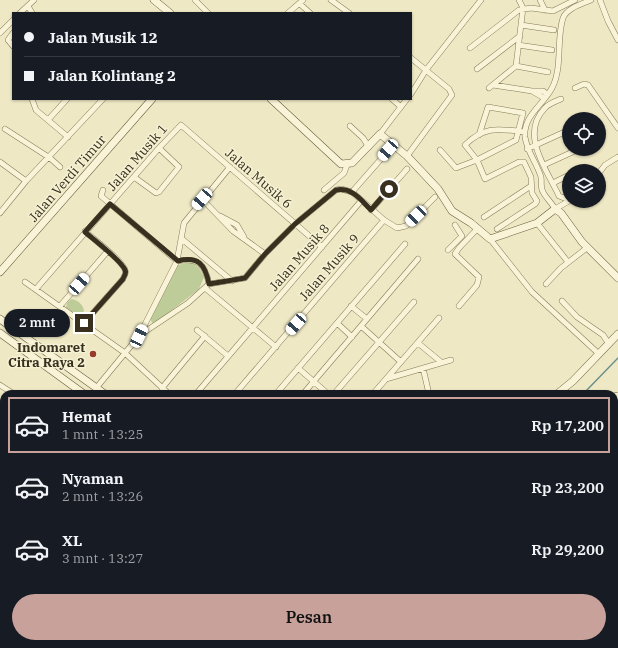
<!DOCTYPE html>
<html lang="id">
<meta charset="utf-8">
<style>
body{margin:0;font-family:"IBM Plex Serif",serif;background:#242831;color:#f1f3f6;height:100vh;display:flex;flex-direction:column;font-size:15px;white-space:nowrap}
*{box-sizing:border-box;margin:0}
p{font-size:13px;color:#9ea1a6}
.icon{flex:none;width:22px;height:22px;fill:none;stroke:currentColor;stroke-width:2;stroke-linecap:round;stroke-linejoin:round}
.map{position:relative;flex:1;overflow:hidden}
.details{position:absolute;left:0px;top:390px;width:618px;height:258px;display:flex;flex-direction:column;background:#171b24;border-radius:12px 12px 0 0;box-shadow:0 1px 3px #0004}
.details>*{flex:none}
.hud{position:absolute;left:12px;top:12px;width:400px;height:88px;border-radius:0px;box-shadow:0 1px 3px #0004;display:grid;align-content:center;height:88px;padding:0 12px;background:#171b24}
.fabs{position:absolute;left:562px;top:112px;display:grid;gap:8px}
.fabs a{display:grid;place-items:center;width:44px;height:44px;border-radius:50%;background:#171b24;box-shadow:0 1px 3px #0004;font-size:20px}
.end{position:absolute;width:18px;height:18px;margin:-9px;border:5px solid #382f1e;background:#fff;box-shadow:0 0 0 2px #fff}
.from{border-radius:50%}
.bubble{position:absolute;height:28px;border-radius:14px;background:#171b24;box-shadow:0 1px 3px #0004;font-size:13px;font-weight:600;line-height:28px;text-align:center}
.car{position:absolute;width:12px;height:24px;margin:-12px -6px;border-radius:5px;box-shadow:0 0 3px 1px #0007;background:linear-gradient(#fff 24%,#345 0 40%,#fff 0 76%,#345 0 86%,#fff 0)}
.hud b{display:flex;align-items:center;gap:14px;height:38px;font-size:15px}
.hud b+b{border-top:1px solid #363941}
.hud i{width:10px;height:10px;background:#f1f3f6}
ul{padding:7px 0 0;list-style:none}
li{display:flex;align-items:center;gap:12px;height:56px;margin:0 8px 6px;padding:0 4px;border:2px solid transparent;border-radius:0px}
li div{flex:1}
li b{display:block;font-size:15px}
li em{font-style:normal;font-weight:600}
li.selected{border-color:#c8a19b}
li>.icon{width:36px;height:36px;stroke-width:1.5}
.primary-button{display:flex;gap:8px;margin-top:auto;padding:8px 12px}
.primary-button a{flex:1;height:46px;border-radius:24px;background:#c8a19b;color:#111;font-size:16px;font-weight:600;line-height:46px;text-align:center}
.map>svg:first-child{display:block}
</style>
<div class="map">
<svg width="618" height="648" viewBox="0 0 618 648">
<rect width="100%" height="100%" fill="#eee8c4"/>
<path fill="#bdcc98" d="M191,262L199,268L204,277L199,289L154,324L150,320L178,265Z
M71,299C78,300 83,304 84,311L79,317L66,308L67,303Z
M172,644H313L314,646L310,648H169Z"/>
<path fill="#a6c1bd" stroke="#6c8f8c" d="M614,488L618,493V606H614Z
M455,644H489L478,648H456Z"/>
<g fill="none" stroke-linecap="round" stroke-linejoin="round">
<path stroke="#6c8f8c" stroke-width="1.5" d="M585,392L618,358"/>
<defs>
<path id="street" d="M195,0L208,13
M331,0L349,13
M540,0L545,10
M600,0L608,21L618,40
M300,4L310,13
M28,6L32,13
M20,13L34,0
M288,13L303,0
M521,25L554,30
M0,33L13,20
M13,33L8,40L13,46
M518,45L552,50
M470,48L519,10L531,8L553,11L575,0
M516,66L548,72
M477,69L520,36
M493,85L532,91L544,98
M489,88L516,66L523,8L519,0
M575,88L584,84L588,85L618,128
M532,91H543L547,94
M411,94L426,70L481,0
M32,99L36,110L68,137
M392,99L401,107
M561,99C556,101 548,104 545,108C519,134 547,170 559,196L564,198L569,195
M48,120L67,99
M350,126L363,138L369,147
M5,129L50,158L60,167
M380,134L407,99
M527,149L569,130
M440,150L456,168L477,160L516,140L523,113L488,107L479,135
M407,156L452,95L449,89L411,58
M0,162L26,181
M544,165L579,149
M578,171L585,167
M599,173L605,165L618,157
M134,177L156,193L159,192L179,167L159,148
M553,183L569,175
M103,190L101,196L177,261
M324,190L344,173L347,165
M352,192L388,151
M202,199L233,231L265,254
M569,201L555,209C552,203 546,198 543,192C540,187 542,182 541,177C537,163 527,152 525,137C523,116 543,105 552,88C563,67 556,40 563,18C567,8 582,4 591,0
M371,210L407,169
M0,213L26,181L103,99
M220,216L237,225L244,237
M484,217L531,186
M537,223L568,262
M497,229L535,204L537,201L532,193L531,177L524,162H519L485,179L477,160L465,145C485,125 500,129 525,132
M182,239L232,281
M490,239L532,292L599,354
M448,250L462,236L455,225
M25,282L125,353L169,394
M209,284L245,278L265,254L295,224L336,190L341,189L352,192L384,220L397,228L406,226L435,197
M546,284L561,268L588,247
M205,288L276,347
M36,289L159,148L181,125L322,247
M562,301L577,317L603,335L609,344
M60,306L107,252
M351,306L367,319
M459,306L477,285L479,277L455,254L459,248L478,228
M84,323L123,279C124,276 127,273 125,270C123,261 93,239 85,231
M337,323L352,337
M361,326L401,362
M197,330L228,356
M140,335L188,303L209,284C205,264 198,257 177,261
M418,343L441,362
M298,368L328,394
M423,368L429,394
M386,379L451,360
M0,385L14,394
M97,387L139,336L177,261L184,223L230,167
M162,388L205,336
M196,394L361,201
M235,394L384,220
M276,394L405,244
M303,394L418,259
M334,394L414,302
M373,394L439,318
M614,415L618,424
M0,416L4,419
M0,450L4,446
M0,473L4,476
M0,490L4,486
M0,542L4,538
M0,583L4,578
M0,587L4,591
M0,612L4,616
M618,629L616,639L618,642
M63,644L68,648
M14,648L17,644
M97,648L100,644
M128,648L132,644
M156,648L158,644
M168,648L171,644
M182,648L185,644
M220,648L223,644
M261,648L264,644"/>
<path id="secondary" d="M154,0L170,13
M271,99L341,164L352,163L380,134L407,156L438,189L452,211L471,223L490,239L537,223L555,209L561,213L582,242L618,278
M0,272L152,99
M0,319L105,394
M0,333L84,394
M557,394L573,381L618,334
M614,397L618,396
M614,409L618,408
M315,644L318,648
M329,644L332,648"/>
</defs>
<use href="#street" stroke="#887a5a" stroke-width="6"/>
<use href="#secondary" stroke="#6a5b3e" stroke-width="8"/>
<use href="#street" stroke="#f9f4d7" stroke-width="5"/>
<use href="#secondary" stroke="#f9f4d7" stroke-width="7"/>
</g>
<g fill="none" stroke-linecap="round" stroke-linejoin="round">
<path stroke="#382f1e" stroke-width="5" d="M84,323L123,279C124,276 127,273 125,270C122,261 93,239 85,232L110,204L178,261C198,256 205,264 209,284L245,278L265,254L295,224L336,190C352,187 361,200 371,210L389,189"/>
</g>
<circle fill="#973c2b" stroke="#f5f1d3" stroke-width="1.5" cx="93" cy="354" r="4"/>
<g text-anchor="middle" stroke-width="3" stroke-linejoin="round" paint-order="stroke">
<g font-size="13" fill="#382f1e" stroke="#f5f1d3">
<text transform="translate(137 157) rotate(-49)" y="5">Jalan Musik 1</text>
<text transform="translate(67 178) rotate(-49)" y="5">Jalan Verdi Timur</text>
<text transform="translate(259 178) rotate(41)" y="5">Jalan Musik 6</text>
<text transform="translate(299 257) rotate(-49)" y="5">Jalan Musik 8</text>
<text transform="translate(329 267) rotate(-49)" y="5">Jalan Musik 9</text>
</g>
<g font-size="13" font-weight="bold" fill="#382f1e" stroke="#f5f1d3" text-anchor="end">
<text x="85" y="352">Indomaret<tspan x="85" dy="15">Citra Raya 2</tspan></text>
</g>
</g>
</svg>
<div class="fabs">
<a><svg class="icon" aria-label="locate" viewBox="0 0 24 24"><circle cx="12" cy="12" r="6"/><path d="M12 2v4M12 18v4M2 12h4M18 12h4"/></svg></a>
<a><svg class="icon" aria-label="layers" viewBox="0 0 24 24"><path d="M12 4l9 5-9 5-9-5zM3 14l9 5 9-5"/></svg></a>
</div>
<i class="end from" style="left:389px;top:189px"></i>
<i class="end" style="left:84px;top:323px"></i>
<div class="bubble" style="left:4px;top:309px;width:66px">2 mnt</div>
<i class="car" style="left:388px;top:150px;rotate:221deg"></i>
<i class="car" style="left:202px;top:199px;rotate:221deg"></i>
<i class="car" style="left:416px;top:216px;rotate:226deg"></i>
<i class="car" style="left:79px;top:284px;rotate:41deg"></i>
<i class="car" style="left:296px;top:324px;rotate:221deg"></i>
<i class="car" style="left:139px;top:336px;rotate:25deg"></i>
<div class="hud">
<b><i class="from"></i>Jalan Musik 12</b>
<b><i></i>Jalan Kolintang 2</b>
</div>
<section class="details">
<ul>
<li class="selected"><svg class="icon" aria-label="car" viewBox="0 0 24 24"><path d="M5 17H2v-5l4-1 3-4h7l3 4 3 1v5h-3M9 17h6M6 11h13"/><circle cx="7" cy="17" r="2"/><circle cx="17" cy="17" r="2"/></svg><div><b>Hemat</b><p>1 mnt · 13:25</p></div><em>Rp 17,200</em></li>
<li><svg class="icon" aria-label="car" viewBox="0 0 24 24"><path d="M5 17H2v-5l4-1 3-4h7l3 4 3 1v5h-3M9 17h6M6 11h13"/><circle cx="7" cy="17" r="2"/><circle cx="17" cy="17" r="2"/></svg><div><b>Nyaman</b><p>2 mnt · 13:26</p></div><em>Rp 23,200</em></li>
<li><svg class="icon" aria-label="car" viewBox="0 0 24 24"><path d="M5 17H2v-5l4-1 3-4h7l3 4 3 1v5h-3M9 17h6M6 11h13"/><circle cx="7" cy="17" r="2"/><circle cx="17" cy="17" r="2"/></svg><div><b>XL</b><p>3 mnt · 13:27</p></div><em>Rp 29,200</em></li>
</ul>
<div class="primary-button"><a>Pesan</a></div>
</section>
</div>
